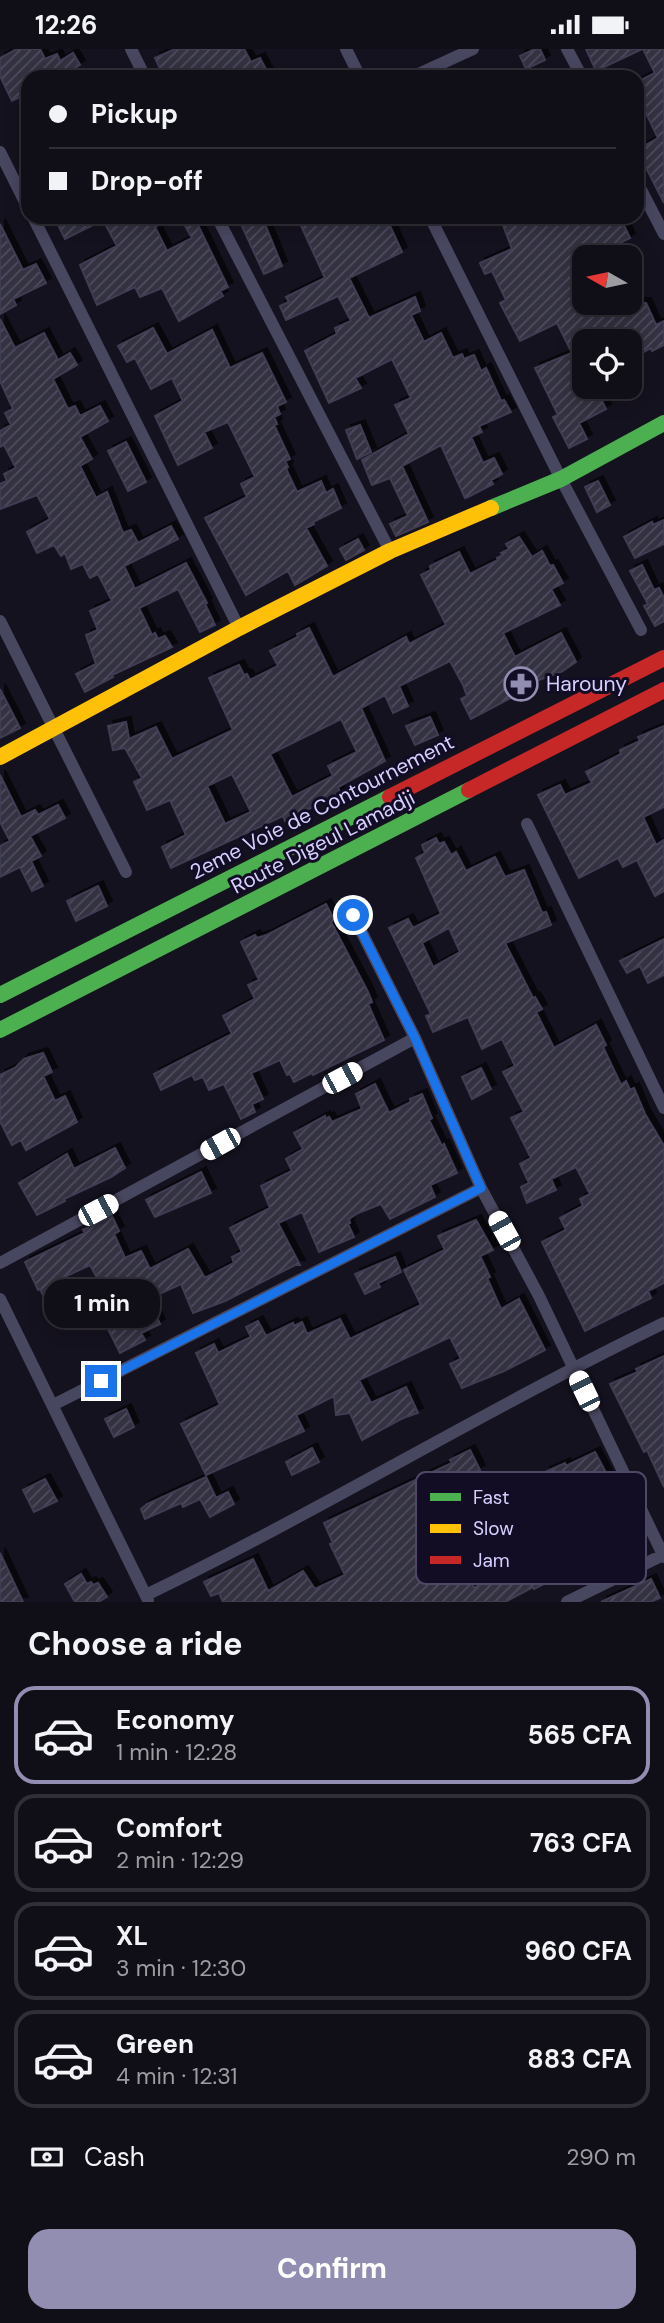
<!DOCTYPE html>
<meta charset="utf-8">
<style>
body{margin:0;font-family:"DM Sans",sans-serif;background:#191720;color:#f1f3f6;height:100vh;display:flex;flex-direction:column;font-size:26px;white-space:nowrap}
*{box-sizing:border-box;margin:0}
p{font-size:23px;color:#9c9ca1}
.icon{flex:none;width:38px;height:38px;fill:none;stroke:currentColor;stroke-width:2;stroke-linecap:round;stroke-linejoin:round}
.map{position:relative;height:1553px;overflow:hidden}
.side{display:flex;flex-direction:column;background:#100e17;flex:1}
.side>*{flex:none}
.guide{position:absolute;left:21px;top:21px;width:623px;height:154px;border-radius:21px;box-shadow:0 4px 18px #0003,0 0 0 2px #302e36;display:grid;align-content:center;height:154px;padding:0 28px;background:#100e17}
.needle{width:46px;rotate:279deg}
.buttons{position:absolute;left:572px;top:196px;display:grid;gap:14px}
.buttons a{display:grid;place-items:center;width:70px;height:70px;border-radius:14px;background:#100e17;box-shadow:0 4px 18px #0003,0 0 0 2px #302e36;font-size:35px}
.end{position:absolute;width:32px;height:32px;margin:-16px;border:9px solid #1a73e8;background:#fff;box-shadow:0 0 0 4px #fff}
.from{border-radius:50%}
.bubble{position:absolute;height:49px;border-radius:21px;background:#100e17;box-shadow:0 4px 18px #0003,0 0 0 2px #302e36;font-size:23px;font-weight:700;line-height:49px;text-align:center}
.car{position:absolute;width:21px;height:42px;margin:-21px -10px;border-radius:9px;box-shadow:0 0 5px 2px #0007;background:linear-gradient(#fff 24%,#345 0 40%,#fff 0 76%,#345 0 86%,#fff 0)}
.guide b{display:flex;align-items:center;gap:24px;height:66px;font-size:26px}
.guide b+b{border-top:2px solid #302e36}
.guide i{width:18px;height:18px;background:#f1f3f6}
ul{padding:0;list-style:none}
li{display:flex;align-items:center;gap:21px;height:98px;margin:0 14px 10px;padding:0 14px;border:4px solid #302e36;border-radius:21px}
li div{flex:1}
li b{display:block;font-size:26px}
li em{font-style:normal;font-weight:700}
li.active{border-color:#928eb1}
li>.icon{width:63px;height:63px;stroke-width:1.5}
h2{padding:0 28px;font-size:32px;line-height:84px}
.pay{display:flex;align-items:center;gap:18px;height:77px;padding:0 28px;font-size:26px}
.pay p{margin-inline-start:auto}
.button{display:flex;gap:14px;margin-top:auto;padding:14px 28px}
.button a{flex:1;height:80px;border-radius:21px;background:#928eb1;color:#fff;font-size:28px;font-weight:700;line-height:80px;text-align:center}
.status{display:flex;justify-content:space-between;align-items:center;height:49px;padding:0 35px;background:#100e17;direction:ltr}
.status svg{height:19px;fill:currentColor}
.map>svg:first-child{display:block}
</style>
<div class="status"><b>12:26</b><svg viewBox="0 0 49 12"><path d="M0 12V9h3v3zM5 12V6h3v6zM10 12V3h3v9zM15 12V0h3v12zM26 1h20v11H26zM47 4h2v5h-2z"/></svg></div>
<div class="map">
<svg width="664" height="1553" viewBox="0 0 664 1553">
<defs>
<pattern id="building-hatch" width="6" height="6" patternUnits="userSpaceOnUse" patternTransform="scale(1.75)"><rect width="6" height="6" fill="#333041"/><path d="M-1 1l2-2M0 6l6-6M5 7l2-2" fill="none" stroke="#504d5e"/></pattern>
<filter id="shadow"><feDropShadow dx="5" dy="-5" stdDeviation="0" flood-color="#0009"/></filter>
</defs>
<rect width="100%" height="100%" fill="#15121f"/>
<path fill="url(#building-hatch)" stroke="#413c53" stroke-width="2" fill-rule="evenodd" filter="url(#shadow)" d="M17,0H40L45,10L57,5L60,12L73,4L80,16L72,21L76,28H28V44L12,52L0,27V9Z
M175,0H244L251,13L260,9L270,28H223L219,21L206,28H164L155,9Z
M535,0H540L545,11L526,20L520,7Z
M586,0H642L596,22Z
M643,0H664V154L637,101L658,89L644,60L637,63V33L655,24Z
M79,168H173L155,178L167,202L192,189L180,168H194L228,238L220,242L223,247L179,272L162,239L140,248L135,238L97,256L80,216L117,197L103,171L65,190L59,178Z
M251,168H262L282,217L264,225L240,173Z
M297,168H386L402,203L349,229L369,269L415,248L420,262L411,266L424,293L441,284L453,309L462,305L464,310L474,306L481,322L486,319L501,352L504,351L511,363L479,377L482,383L471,388L483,414L494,409L502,425L491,431L493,435L468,448L465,449L441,396L402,417L428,473L396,487L390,475L408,467L390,429L372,436L362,411L409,385L395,356L411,349L392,310L355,329L361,339L329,354L305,302L337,285L335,279L351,272L338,247L286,271L280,257L289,253L286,248L325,229Z
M500,168H620L630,189L591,208H584V211L580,214L584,226V254H646L656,276L664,272V296L652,302L651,299L630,310V292H584V328L578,316L574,318L587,343L598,338H626L601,350L606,360L579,374L587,390L569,399L553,368L558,366L535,319L572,304L557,274L520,292L500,254L506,251L492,222L485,225L480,214L512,200Z
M0,175L23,221L36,215L46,234L13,250L16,256L0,265Z
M0,270L15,299L44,284L58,311L70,304L77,316L53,330L68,360L75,357L80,367L100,357L108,372L80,388L92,410L80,417L96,449L107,443L123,484L131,481L138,494L171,477L178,490L124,517L135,540L186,514L207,554L205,555L215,576L200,583L178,540L139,559L152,586L155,584L158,590L165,587L172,598L112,626L113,628L85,643L76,625L96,615L86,586L98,581L90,562L112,552L98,525L90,529L83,515L71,520L65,504L61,507L54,496L37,504L27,483L50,470L37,446L0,460V435L7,432L4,425L16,419L4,396L0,398V382L11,376L5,364L13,360L0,332Z
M153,279L167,305L212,281L230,319L262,304L286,353L277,357L280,365L274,368L277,375L274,376L290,410L285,412L288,418L286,420L297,443L321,432L326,444L333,440L341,459L313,473L314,475L306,479L327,517L295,536L288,522L246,546L205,469L247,448L241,435L255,428L228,373L204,383L212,399L178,416L155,367L183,352L172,329L151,340L135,309L127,313L118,297Z
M360,376L371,403L357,410L346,381Z
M126,393L146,433L128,442L108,402Z
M598,432L610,456L597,463L585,438Z
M664,471V495L635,509L624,488L652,473L653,476Z
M519,488L532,508L542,502L550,517L553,516L563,534L551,540L560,556L503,584L515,608L561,584L576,613L561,623L533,633L535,636L471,670L461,650L467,647L463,636L450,612L399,637L408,657L393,664L385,646L361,659L385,712L338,738L340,744L285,772L283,767L171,819L162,798L186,786L170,751L147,761L134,733L142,729L125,699L113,701L108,677L126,673L129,690L156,678L172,710L233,681L209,629L239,616L244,626L247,625L250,631L278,617L270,602L298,588L297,585L309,579L333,628L406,588L409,595L446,576L421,526L431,521L430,517L459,503L470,525L498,511L497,509L503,506L501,504L509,500L506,495ZM341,670L357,703L328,717L333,727L292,748L270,705ZM232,725L251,763L225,775L207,737Z
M358,490L364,501L346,511L340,500Z
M642,516L654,541L659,539L664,549V572L655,577L644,557L648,555L630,522Z
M0,640L20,679L0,689Z
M430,668L438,686L415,696L406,677Z
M664,677V758L643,768L656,796L664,791V842L655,847L637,811L623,818L618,809L579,829L538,746L560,736L565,746L592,734L586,723L621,705L620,701L640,692L638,688Z
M0,726L21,768L35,761L38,766L58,756L65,769L30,787L41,807L31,812L43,837L32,842L20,818L0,828V797L10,792L0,773Z
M436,789L439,795L444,793L451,806L456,803L466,822L495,808L505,828L524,821L542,864L546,863L551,876L505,894L533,949L535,948L542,960L536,963L554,999L596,976L606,996L603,998L621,1036L626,1032L630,1041L634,1039L645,1065L664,1097V1234L648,1242L651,1249L585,1282L542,1193L566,1181L560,1169L583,1157L580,1150L590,1145L576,1118L551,1130L556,1141L527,1154L521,1138L529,1134L520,1115L531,1109L511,1069L524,1063L503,1023L515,1017L502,990L482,1000L468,968L433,983L426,967L431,965L389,879L408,870L413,879L441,865L416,809L425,804L422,796ZM449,879L460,903L433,918L422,894Z
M98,837L107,857L76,872L67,852Z
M326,855L334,871L331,873L368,943L372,953L368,955L384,991L313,1026L312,1024L294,1033L290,1025L287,1026L280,1011L251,1024L263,1050L252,1055L255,1063L241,1070L224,1035L209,1041L203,1028L195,1031L192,1026L161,1041L154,1025L232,985L223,967L255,950L248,936L259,931L241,893L255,886L257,889L267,886Z
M664,890V926L648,934L640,917L627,924L620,912Z
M43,1004L52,1023L43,1027L55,1052L65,1047L77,1073L26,1101L21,1091L12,1096L0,1072V1026L15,1019L24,1010Z
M481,1019L491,1040L472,1050L462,1028Z
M375,1035L389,1064L411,1053L410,1050L422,1045L432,1069L429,1071L442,1097L444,1095L457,1124L430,1136L435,1148L390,1170L381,1155L358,1164L349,1170L350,1174L348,1175L354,1188L319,1203L302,1163L278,1174L300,1216H295L225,1252L193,1264L181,1235L148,1250L160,1275L141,1284L145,1291L120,1304L92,1248L104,1242L90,1216L58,1231L63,1241L45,1250L40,1240L38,1241L25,1213L85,1184L83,1181L112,1167L119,1182L114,1185L125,1209L141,1202L150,1220L188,1200L205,1229L234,1214L232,1208L242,1203L230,1179L270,1159L261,1137L292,1122L286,1110L303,1100L294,1084L325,1067L326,1070L329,1068L332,1073L362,1060L356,1045Z
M115,1099L125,1119L111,1128L64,1150L65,1152L37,1166L19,1134L67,1105L74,1120Z
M201,1123L211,1144L155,1168L146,1151Z
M476,1171L493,1201L480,1207L490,1228L487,1229L501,1260L519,1250L545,1301L504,1322L462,1339L450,1315L461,1310L450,1288L359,1331L371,1354L406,1338L418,1364L403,1369L362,1391L350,1364L336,1366L334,1347L296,1366L304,1382L206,1426L181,1375L220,1356L196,1304L214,1295L218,1304L251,1288L246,1278L258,1272L266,1287L293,1274L294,1277L302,1273L307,1285L340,1270L350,1290L421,1256L404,1221L445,1201L438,1187Z
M395,1208L401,1223L378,1234L380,1238L365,1245L355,1225Z
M664,1307V1438L647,1401L644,1403L610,1335L638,1323L636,1320Z
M126,1360L134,1378L114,1388L105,1370Z
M312,1399L319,1413L292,1426L286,1413Z
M470,1401L480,1421L459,1431L474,1462L546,1426L545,1423L565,1414L566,1417L595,1403L640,1488L580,1515L571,1499L542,1514L550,1532L534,1540L533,1538L505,1553H223L219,1544L211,1547L204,1533L253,1510L268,1542L303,1522L315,1540L345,1526L330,1495L333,1494L324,1474L452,1414L450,1411ZM484,1501L497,1527L474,1539L461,1513Z
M206,1428L216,1449L228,1443L234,1455L210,1468L200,1450L183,1458L181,1454L145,1470L141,1460L147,1455Z
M45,1430L57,1452L34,1463L23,1441Z
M0,1504L23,1553H0Z
M81,1525L87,1535L91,1533L93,1536L98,1534L107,1548L98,1553H75L65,1535Z
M651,1530L660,1549L650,1553H601Z"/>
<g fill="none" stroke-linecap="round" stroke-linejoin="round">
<path stroke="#484760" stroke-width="12" d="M131,0L145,28
M346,0L360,28
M567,0L582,28
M412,28L473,0
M0,103L28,159
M637,133L664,185
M33,168L239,579
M217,168L390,502
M430,168L561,430L641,581
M0,572L126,823
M527,775L664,1059
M353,866L415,989L481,1139L539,1247L664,1508
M0,1214L415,989
M0,1250L148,1551
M53,1356L481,1139
M146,1546C322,1461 488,1359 664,1274
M567,1553L663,1506"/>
<path stroke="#4caf50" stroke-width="16" d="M491,459L561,430L664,374
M0,946L390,748
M0,981L469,741"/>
<path stroke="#ffc107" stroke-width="16" d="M0,708L239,579L390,502L491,459"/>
<path stroke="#c62828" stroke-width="16" d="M469,741L664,641
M390,748L664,609"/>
</g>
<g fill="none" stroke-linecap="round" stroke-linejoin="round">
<path stroke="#1a73e8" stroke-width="9" d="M101,1332L481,1139L415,989L353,866"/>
</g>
<defs>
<symbol id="pharmacy-ring" viewBox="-11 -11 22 22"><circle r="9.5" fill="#120d24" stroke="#928eb1" stroke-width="1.5"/><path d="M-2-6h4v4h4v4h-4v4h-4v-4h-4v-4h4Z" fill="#928eb1"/></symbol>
</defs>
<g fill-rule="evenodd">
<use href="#pharmacy-ring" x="502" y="616" width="38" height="38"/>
</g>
<g text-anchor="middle" stroke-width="6" stroke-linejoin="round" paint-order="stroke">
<g font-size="21" fill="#d6d0ff" stroke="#120d24" text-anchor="start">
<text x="546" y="642">Harouny</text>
</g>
<g font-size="21" fill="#d6d0ff" stroke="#120d24">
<text transform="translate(322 758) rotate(-27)" y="7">2eme Voie de Contournement</text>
<text transform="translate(323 793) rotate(-27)" y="7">Route Digeul Lamadji</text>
</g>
</g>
<rect x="416" y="1423" width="230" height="112" rx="10" fill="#120d24" stroke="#4d4866" stroke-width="2"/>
<rect x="430" y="1444" width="31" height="8" fill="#4caf50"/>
<rect x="430" y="1475" width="31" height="9" fill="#ffc107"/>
<rect x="430" y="1507" width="31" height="8" fill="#c62828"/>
<g font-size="19" fill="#d6d0ff">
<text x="473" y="1455">Fast</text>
<text x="473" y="1486">Slow</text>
<text x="473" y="1518">Jam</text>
</g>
</svg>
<div class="buttons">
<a><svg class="needle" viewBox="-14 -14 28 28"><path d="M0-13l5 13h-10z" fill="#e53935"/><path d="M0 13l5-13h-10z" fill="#9c9ca1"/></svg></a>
<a><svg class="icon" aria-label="locate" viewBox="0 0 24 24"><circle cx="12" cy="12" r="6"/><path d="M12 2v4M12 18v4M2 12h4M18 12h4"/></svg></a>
</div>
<i class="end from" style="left:353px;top:866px"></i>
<i class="end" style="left:101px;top:1332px"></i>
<div class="bubble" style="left:44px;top:1230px;width:116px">1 min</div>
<i class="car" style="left:342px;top:1029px;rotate:62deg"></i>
<i class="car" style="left:220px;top:1095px;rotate:241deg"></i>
<i class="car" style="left:98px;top:1161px;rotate:62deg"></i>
<i class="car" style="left:504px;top:1182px;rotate:331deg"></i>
<i class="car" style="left:584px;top:1342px;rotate:334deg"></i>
<div class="guide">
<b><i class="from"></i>Pickup</b>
<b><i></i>Drop-off</b>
</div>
</div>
<section class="side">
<h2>Choose a ride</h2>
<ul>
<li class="active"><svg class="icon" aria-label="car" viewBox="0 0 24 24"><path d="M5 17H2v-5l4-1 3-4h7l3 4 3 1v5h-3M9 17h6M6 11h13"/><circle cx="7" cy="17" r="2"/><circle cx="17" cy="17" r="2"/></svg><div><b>Economy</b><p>1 min · 12:28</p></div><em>565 CFA</em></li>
<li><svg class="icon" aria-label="car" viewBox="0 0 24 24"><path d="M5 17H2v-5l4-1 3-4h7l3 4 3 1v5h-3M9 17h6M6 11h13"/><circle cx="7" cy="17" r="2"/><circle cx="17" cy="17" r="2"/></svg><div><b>Comfort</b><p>2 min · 12:29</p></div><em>763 CFA</em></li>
<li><svg class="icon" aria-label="car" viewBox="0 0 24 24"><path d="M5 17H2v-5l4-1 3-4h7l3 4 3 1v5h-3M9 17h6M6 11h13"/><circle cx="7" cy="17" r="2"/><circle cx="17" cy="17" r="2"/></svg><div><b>XL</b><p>3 min · 12:30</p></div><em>960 CFA</em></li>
<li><svg class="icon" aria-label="car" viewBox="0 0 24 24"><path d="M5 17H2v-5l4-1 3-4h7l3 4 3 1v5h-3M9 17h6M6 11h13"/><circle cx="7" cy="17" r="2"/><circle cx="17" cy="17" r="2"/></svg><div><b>Green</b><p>4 min · 12:31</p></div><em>883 CFA</em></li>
</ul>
<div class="pay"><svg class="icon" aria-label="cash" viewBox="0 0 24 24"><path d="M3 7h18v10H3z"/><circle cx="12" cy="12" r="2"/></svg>Cash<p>290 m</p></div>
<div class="button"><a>Confirm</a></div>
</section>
